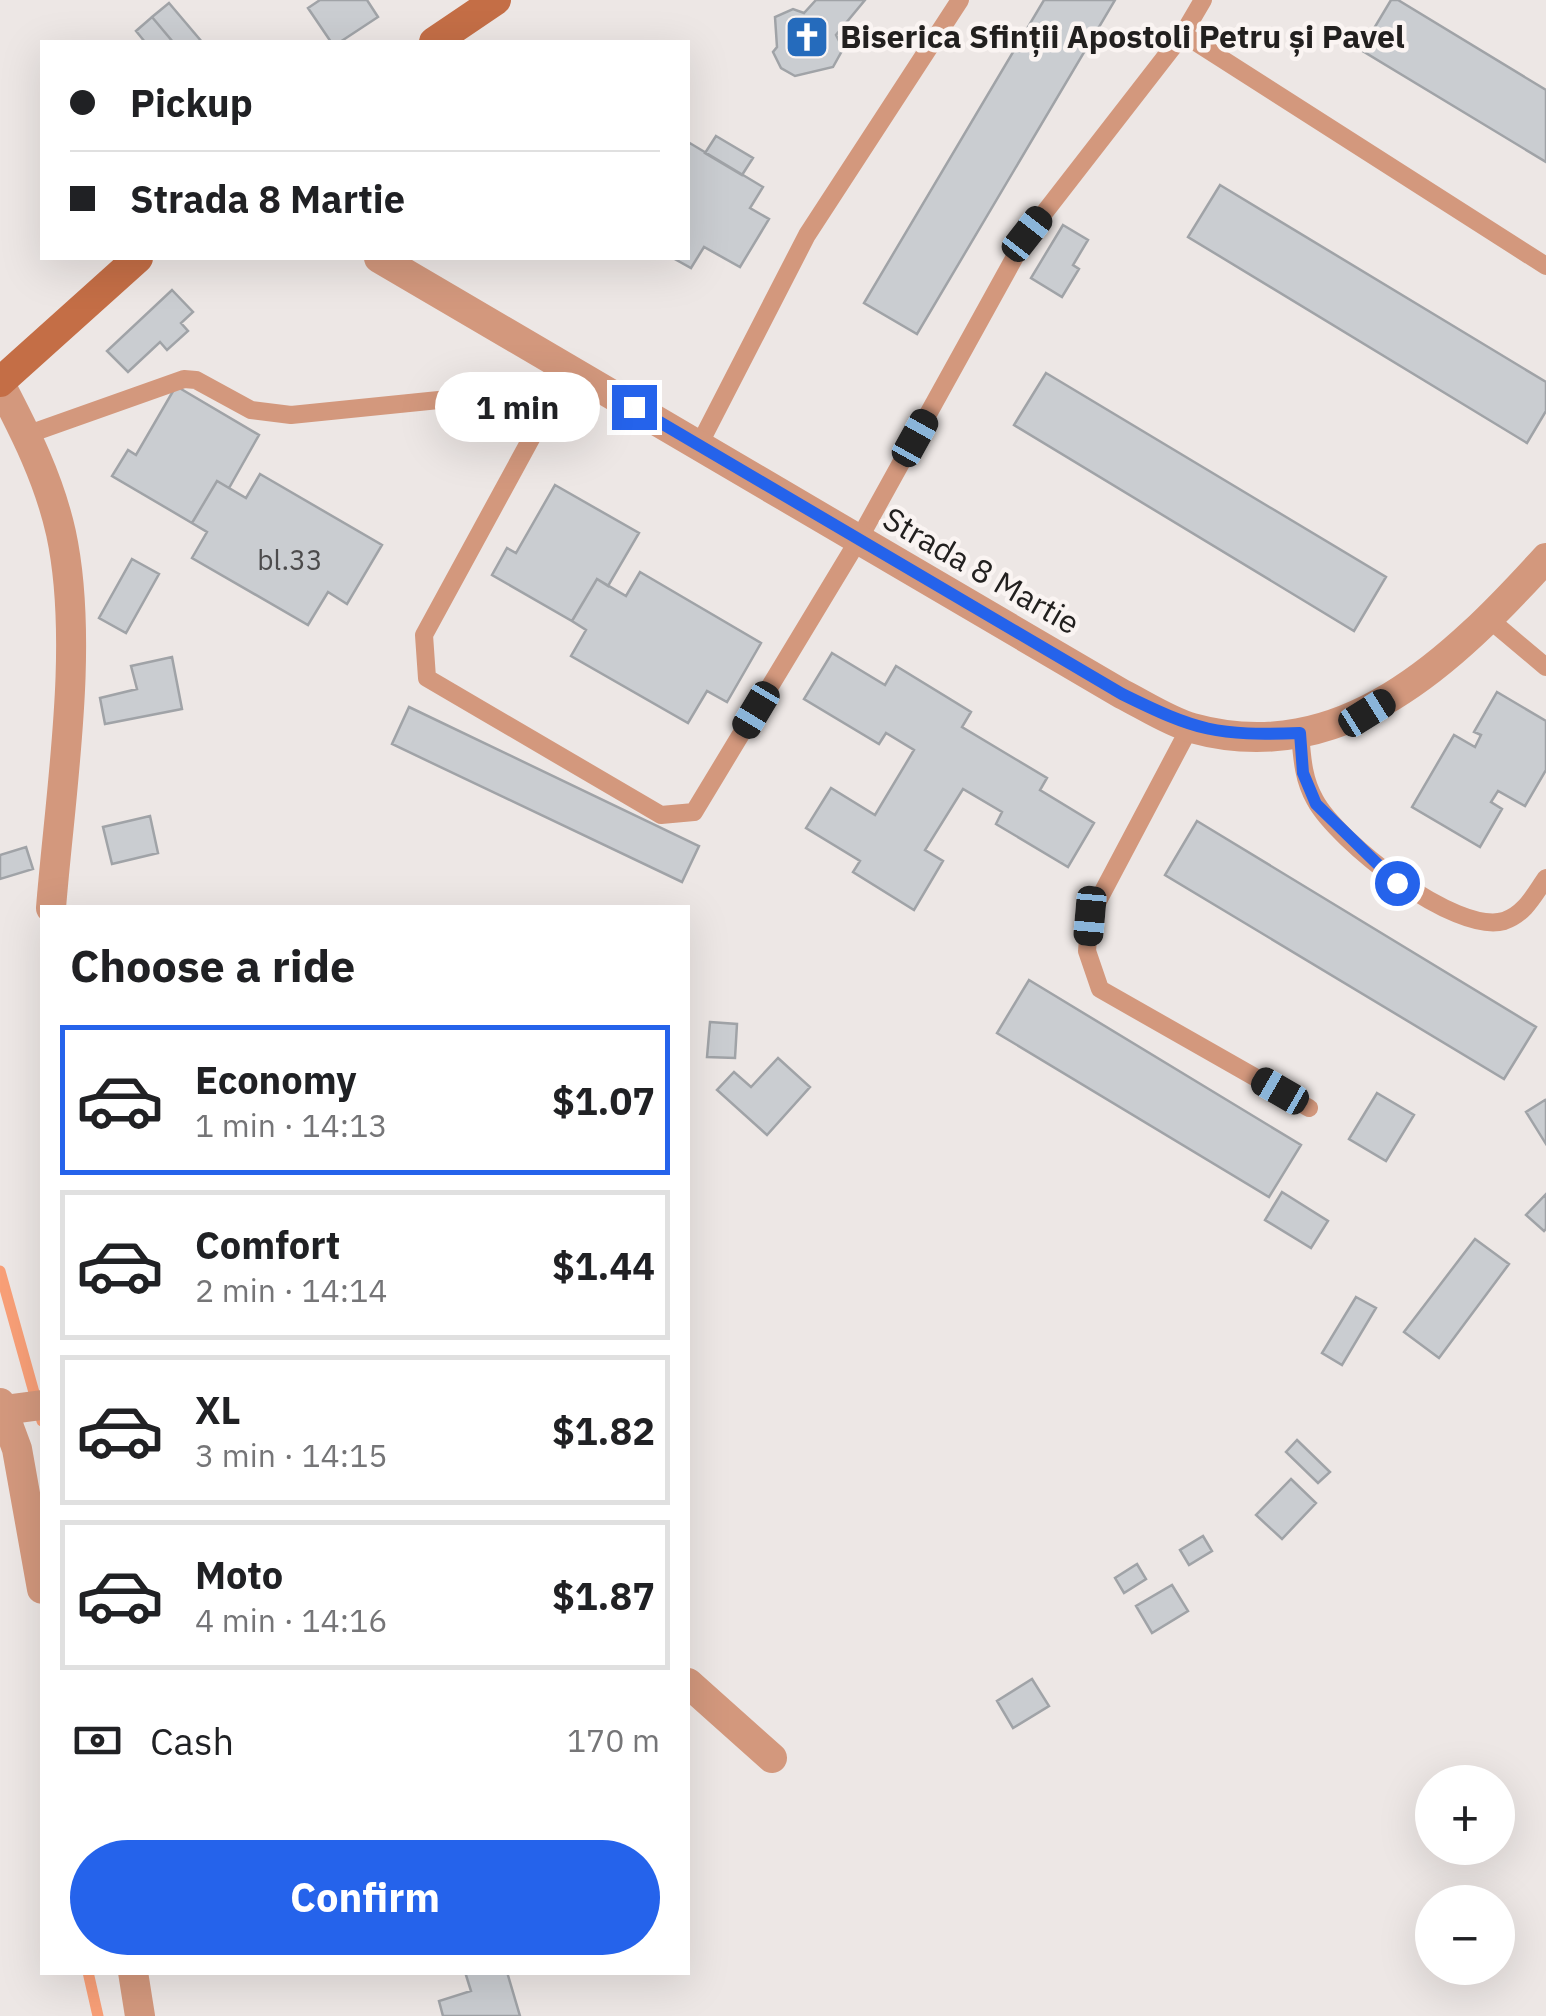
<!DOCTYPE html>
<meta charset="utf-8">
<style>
body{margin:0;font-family:"IBM Plex Sans",sans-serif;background:#f6f6f6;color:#202124;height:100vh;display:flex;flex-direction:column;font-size:38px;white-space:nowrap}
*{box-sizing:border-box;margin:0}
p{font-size:32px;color:#757577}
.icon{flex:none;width:55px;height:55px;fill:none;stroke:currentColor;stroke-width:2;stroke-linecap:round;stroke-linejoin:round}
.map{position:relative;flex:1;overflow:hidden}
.side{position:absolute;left:40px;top:905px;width:650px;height:1070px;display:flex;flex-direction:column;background:#fff;border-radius:0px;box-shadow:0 10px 40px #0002}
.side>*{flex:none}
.top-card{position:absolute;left:40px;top:40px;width:650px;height:220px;border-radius:0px;box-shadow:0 10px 40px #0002;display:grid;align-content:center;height:220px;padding:0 30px;background:#fff}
.tools{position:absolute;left:1415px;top:1765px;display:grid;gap:20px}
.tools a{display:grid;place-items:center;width:100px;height:100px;border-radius:50%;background:#fff;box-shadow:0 10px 40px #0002;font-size:50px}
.end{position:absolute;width:45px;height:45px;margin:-22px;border:12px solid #2563eb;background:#fff;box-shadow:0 0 0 5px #fff}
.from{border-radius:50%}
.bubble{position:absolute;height:70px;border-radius:35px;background:#fff;box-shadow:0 10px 40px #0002;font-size:32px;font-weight:700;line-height:70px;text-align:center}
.car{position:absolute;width:30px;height:60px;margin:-30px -15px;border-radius:12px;box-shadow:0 0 8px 2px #0007;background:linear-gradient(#222 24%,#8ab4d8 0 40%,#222 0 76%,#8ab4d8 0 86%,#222 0)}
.top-card b{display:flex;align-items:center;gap:35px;height:95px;font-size:38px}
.top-card b+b{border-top:2px solid #e0e0e0}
.top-card i{width:25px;height:25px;background:#202124}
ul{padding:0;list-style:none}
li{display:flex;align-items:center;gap:30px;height:150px;margin:0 20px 15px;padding:0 10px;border:5px solid #e0e0e0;border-radius:0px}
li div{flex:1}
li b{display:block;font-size:38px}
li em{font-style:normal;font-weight:700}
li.on{border-color:#2563eb}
li>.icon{width:90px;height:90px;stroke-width:1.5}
h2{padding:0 30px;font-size:45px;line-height:120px}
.pay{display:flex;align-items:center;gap:25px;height:110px;padding:0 30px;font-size:38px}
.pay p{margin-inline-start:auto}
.action{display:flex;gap:20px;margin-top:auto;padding:20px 30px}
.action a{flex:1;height:115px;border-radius:60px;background:#2563eb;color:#fff;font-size:40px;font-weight:700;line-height:115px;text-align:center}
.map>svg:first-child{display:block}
</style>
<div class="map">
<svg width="1546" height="2016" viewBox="0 0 1546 2016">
<rect width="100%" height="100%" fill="#ede7e5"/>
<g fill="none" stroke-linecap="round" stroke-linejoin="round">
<path stroke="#f89f77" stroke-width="11" d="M0,1271L42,1421
M88,1972L98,2016"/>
</g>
<path fill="#cacdd1" stroke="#a0a3a7" stroke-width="2.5" d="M320,0H367L378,17L340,42H331L308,8Z
M816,0H865L836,35L843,49L833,67L795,76L781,68L773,52L777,47L775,17L793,9L804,13Z
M1044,0H1115L917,334L864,303Z
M1391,0H1398L1546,90V162L1361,50Z
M169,3L202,42H173L152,17Z
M152,17L173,42H145L136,31Z
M716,136L753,158L742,175L705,153Z
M688,142L763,187L750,208L769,219L740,267L704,247L691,268L673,258H688Z
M1220,185L1546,382V411L1527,443L1188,237Z
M1063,225L1088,240L1073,265L1079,269L1062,297L1031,278Z
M172,290L193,312L181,323L188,331L167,350L160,342L128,372L107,351Z
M1046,373L1386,577L1354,631L1014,425Z
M176,386L259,435L229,488L217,481L192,523L112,476L128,450L136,455Z
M260,474L382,545L347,604L328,592L308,625L192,558L207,532L192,523L217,481L246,498Z
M555,485L639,533L608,586L597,579L572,621L492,575L507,548L516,553Z
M132,559L159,574L126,633L99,618Z
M640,572L761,643L727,702L707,691L688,723L571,656L586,630L572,621L597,579L626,596Z
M832,653L885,685L896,666L971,712L962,727L1047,778L1040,790L1094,823L1068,867L996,824L1002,812L963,789L925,850L943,861L914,910L853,872L860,861L806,828L831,788L875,815L914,750L886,733L879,744L804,699Z
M172,657L182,709L105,724L100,698L137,689L131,666Z
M1497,692L1546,721V770L1525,806L1498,791L1491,802L1502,809L1480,847L1412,807L1454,735L1475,747L1481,735L1474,732Z
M409,707L699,846L682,882L392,744Z
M150,816L158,853L112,864L103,827Z
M1197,821L1536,1027L1504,1079L1165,875Z
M26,847L33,869L0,879V855Z
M1029,980L1301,1145L1269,1197L997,1033Z
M710,1022L737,1024L735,1058L707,1057Z
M778,1058L810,1087L767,1135L717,1090L734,1072L751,1087Z
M1377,1093L1414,1115L1386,1161L1349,1139Z
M1545,1100L1546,1102V1144L1526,1112Z
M1282,1192L1328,1221L1311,1248L1265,1220Z
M1546,1194V1229L1544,1231L1526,1215Z
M1475,1239L1509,1264L1439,1358L1404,1332Z
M1356,1297L1376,1308L1342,1365L1322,1353Z
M1297,1440L1330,1472L1318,1483L1286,1452Z
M1291,1479L1316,1503L1282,1539L1256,1515Z
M1203,1536L1212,1551L1189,1565L1180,1550Z
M1137,1564L1146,1579L1124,1593L1115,1578Z
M1172,1585L1188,1611L1152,1633L1136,1606Z
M1032,1679L1049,1706L1013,1728L997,1701Z
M465,1972H507L520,2016H443L439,2001L471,1991Z"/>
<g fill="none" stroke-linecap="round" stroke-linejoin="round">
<path stroke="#d3987d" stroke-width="18" d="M1183,34L1546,266
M569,369L424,635L427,678L661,815L694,812L859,539L1027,235L1183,34L1203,0
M26,435L184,379L196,380L251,410L291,415L488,395L552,401
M699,445L807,235L960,0
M1489,619L1546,667
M1190,727L1090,916L1087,951L1100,989L1309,1108
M1300,733C1302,757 1303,779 1315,800C1337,841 1455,935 1504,921C1525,914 1534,895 1546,878"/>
<path stroke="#d3987d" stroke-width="30" d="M379,258L1122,694C1144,705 1168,721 1192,728C1343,770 1454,659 1546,558
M0,384C25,432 49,479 61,533C85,644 60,794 51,908
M0,1403L17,1449L42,1589
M4,1410L42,1405
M688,1683L772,1758
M133,1972L140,2016"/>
<path stroke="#c46e46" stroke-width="30" d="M434,42L496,0
M0,382L138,258"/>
</g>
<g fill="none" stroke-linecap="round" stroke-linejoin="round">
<path stroke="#2563eb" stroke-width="12" d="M634,407L1122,694C1197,731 1216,736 1300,733L1303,773L1316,804L1397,883"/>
</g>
<defs>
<symbol id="church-square" viewBox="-11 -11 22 22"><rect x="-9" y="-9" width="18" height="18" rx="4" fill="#256bbc" stroke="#faf4f2"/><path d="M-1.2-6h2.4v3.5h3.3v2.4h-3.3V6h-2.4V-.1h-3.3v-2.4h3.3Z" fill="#fff"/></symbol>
</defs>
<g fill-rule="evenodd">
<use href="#church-square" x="782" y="12" width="50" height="50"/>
</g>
<g text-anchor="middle" stroke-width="9" stroke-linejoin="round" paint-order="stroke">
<g font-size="28" fill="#4c4b4c">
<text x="290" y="570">bl.33</text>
</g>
<g font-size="32" font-weight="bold" fill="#22201f" stroke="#faf4f2" text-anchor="start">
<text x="840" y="48">Biserica Sfinții Apostoli Petru și Pavel</text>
</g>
<g font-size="32" fill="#22201f" stroke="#faf4f2">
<text transform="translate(981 571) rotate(30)" y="11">Strada 8 Martie</text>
</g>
</g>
</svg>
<div class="tools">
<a>+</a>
<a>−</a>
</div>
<i class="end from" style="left:1397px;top:883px"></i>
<i class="end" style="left:634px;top:407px"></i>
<div class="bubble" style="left:435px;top:372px;width:165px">1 min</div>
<i class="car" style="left:1027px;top:234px;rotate:38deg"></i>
<i class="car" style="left:915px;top:438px;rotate:29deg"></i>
<i class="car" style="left:756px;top:710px;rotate:211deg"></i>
<i class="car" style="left:1367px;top:713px;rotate:58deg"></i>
<i class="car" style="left:1090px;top:916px;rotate:185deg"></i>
<i class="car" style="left:1280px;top:1091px;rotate:300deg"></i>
<div class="top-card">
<b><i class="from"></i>Pickup</b>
<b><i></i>Strada 8 Martie</b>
</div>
<section class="side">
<h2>Choose a ride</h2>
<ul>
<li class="on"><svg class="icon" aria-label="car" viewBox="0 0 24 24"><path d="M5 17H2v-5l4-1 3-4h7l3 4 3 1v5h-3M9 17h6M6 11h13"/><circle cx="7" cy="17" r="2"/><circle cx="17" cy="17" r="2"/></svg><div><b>Economy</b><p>1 min · 14:13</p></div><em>$1.07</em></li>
<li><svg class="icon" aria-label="car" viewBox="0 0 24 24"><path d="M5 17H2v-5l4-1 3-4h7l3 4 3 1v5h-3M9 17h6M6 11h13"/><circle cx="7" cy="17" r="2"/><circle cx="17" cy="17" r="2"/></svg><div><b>Comfort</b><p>2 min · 14:14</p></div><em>$1.44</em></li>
<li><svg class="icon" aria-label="car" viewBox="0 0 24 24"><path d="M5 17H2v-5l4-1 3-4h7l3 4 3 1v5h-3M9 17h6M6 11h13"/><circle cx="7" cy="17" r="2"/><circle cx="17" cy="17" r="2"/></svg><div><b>XL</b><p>3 min · 14:15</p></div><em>$1.82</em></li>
<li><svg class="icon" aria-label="car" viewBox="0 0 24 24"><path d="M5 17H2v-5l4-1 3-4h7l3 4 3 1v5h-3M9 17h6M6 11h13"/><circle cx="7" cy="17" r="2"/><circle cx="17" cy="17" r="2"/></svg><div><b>Moto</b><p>4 min · 14:16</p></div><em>$1.87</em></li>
</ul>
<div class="pay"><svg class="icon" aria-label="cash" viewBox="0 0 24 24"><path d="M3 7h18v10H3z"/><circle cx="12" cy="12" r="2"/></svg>Cash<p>170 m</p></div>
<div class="action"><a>Confirm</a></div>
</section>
</div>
